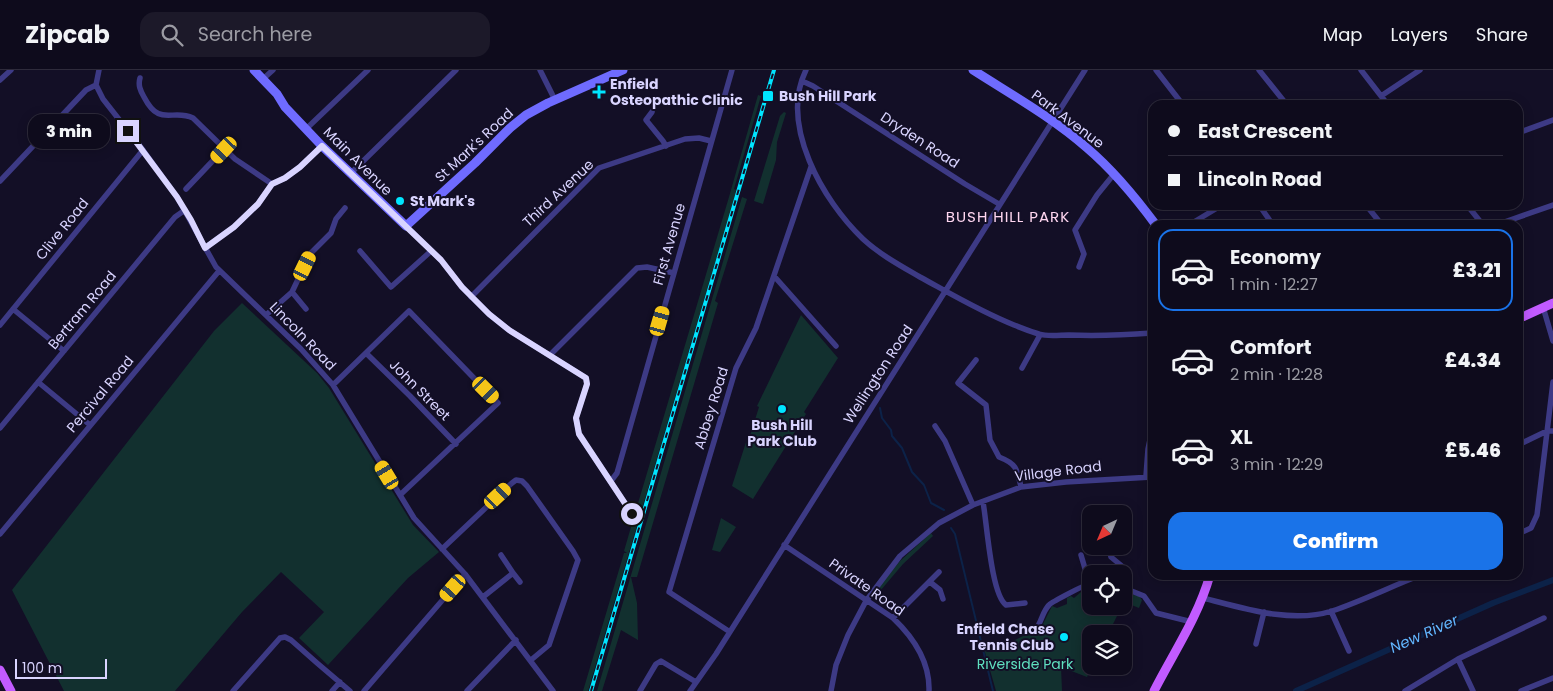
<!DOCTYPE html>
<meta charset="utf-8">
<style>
body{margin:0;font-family:Poppins,sans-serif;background:#1c1929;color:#f1f3f6;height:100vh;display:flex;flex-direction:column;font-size:19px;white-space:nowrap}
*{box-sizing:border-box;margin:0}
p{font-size:16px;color:#9b9ba3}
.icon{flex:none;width:28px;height:28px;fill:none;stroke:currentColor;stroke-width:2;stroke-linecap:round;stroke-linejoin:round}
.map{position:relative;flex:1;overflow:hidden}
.panel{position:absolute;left:1148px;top:150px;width:375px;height:360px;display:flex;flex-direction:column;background:#0e0b1c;border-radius:15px;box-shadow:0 2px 12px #0003,0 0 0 1px #2e2b3b}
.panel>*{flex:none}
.hud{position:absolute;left:1148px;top:30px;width:375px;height:110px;border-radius:15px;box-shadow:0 2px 12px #0003,0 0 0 1px #2e2b3b;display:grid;align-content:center;height:110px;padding:0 20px;background:#0e0b1c}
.needle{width:32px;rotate:224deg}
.tools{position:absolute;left:1082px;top:435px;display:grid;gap:10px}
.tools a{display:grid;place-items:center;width:50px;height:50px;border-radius:10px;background:#0e0b1c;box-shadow:0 2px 12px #0003,0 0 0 1px #2e2b3b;font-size:25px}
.scale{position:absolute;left:15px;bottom:12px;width:92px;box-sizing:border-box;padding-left:5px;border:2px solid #d9d4ff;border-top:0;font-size:14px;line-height:18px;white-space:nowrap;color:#d9d4ff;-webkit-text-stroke:4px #130f26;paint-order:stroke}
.end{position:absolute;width:22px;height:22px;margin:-11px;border:6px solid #d9d4ff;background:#111;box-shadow:0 0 0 2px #111}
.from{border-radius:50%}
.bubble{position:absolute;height:35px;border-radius:15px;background:#0e0b1c;box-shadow:0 2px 12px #0003,0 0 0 1px #2e2b3b;font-size:16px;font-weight:800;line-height:35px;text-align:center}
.car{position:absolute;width:15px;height:30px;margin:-15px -8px;border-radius:6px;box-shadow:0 0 4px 1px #0007;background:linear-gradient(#f5c518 24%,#345 0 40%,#f5c518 0 76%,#345 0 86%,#f5c518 0)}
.hud b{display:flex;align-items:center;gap:18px;height:48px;font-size:19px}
.hud b+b{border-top:1px solid #2e2b3b}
.hud i{width:12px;height:12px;background:#f1f3f6}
ul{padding:9px 0 0;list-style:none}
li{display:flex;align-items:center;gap:15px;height:82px;margin:0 10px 8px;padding:0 10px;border:2px solid transparent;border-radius:15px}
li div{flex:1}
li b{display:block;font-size:19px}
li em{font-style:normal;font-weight:800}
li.on{border-color:#1a73e8}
li>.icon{width:45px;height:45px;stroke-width:1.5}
.primary-button{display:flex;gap:10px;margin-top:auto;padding:10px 20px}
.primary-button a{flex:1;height:58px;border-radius:15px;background:#1a73e8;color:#fff;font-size:20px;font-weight:800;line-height:58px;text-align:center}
header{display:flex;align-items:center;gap:30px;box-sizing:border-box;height:70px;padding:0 25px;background:#0e0b1c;border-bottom:1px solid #2e2b3b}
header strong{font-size:24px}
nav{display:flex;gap:28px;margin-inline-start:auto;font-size:18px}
.search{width:350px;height:45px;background:#1c1929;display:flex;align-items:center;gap:12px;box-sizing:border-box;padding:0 18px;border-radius:15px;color:#9b9ba3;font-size:19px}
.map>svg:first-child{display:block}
</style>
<header>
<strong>Zipcab</strong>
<div class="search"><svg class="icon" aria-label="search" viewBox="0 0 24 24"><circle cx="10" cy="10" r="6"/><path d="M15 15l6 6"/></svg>Search here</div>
<nav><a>Map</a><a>Layers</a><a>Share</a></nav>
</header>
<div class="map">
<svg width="1553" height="621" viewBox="0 0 1553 621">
<rect width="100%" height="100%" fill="#130f26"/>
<path fill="#12302f" d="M758,25L761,26L734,119L736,120L735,125L588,621H583L624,483H627L624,481L636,440L729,127Z
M784,42L786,43L777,72L776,90L763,134L754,131L780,46Z
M742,127L747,129L715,231L718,233L637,507H631L637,533L638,570L621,560L602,621H597Z
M242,233L317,303L329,318L413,455L439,482L408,508L328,595L299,568L324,542L281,502L242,542L175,621H64L12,520L214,261Z
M801,245L838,288L804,342L806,344L753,429L732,416L747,369H749L759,337L757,336Z
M721,448L736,457L720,482L712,480Z
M931,463L933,466L903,494L875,527L872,525L900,491Z
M1081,522L1091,524V536H1122L1108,564H1091L1092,596L1087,607L1061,597L1062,621H996L982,572L1013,571L1031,562L1033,563L1034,557L1040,560L1052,536L1057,538L1067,534V528L1071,526L1074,528Z
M1124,523L1139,526L1142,530L1139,538L1124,532Z"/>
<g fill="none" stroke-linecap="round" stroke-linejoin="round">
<path stroke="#0c2248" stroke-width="2" d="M880,338L882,348L891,360L892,366L902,378L912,402L924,415L931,433L944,440
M951,458L955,464L993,621"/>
<path stroke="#0c2248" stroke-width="6" d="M1296,621L1493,533L1553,510"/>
<path stroke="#3d3a85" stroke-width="5.5" d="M99,0L96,15L103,29L143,80L177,127L216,197L301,279L333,315L414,448L465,504L553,621
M540,0L555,30
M806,0C779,55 823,131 863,169C879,184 901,196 920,207C951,224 981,242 1014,255C1022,258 1031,262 1039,264C1048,267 1060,265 1069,265C1097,266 1125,265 1152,263
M1156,0L1183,35
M1259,0L1287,35
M1361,0L1388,35
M140,8C138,15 140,20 144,27C160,58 172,38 193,48L235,89L272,114
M263,9L273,0
M0,10L11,0
M802,11L813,16L965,114L999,134
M1381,26L1420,0
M652,42L646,50L663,71L666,76
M306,59L368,0
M1518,63L1553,50
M351,103L456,0
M0,111L86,20L96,15
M186,119L224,79
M1259,135L1273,155
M1366,135L1382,155
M1467,135L1483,155
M1189,155L1222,135
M1496,155L1553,135
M406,156L441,190L462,217L489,244L509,260L586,308L587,314L576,348L579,364L632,444
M205,178L234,157L258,134L272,114L285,108L300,97L322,76
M360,181L391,217L430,182
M1079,197L1084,184L1075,160L1097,125L1114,104
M774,206L836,276
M292,222L306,239
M471,227L599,98L685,69L699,68L711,71
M1543,237L1553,271
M13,239L64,281
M266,245L292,222L310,184L331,163L336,149L345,138
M0,255L143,80
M367,284L410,326L456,374
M550,285L637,198L647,197L674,203
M976,290L958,313L986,335L990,370L999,387C1017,394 1017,399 1021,417
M1022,298L1040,265
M38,312L90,355
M333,315L409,241L498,333L400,425
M935,356L945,371L973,435
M0,358L175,147L185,140
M1518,375L1547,361H1553
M1146,406L1148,379L1152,360
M611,411L617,403L732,0
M983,432C987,453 991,524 1006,535L1025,533
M0,464L219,201
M1518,464L1531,458L1537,445L1553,312
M784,475L893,548C913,567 930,592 929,621
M1108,476L1111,487L1123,497L1126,502L1125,518
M442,479L512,413L516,410L522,411L527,416L573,481L578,490L549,575L531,590
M1081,485L1091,519
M513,503L520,512
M930,512L940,520L943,529
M1124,518L1144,526L1156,543L1192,552
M483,527L513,503L501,485
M1203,528C1243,538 1291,554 1332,541C1362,531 1392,516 1421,505
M1331,541L1349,581
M893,548L939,502
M1039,554C1042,548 1044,540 1049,535C1050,533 1079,518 1082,517C1082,517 1089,517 1090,517
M730,562L669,522L736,298L756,258L811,97
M1256,574L1264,542
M1458,589L1473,621
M233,621L280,568L285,567L291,570L317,593L350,621
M332,621L340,612
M364,621L465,504
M467,621L516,570
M640,621L656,594L661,591L696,612
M690,621L716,584L1085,0
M831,621L836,595L848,565L866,531L900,486L939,453L973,435L1021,417L1066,412L1152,407
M1405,621L1458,589L1544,548
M1521,621L1553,608"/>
<path stroke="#6f6bff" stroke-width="9" d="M254,0L277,24L285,37L322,76L406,156L475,93L510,58L526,45L548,33L623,0
M973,0C1012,25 1053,48 1087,78C1113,100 1136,128 1156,155"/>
<path stroke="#c25bff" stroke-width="9" d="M1518,249L1553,233
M0,600L11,621
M1154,621C1174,582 1198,547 1210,505"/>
<defs>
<path id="rail" d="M591,621L774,0"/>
</defs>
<use href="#rail" stroke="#00e5ff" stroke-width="4"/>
<use href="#rail" stroke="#130f26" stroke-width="2" stroke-dasharray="5.5" stroke-linecap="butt"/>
</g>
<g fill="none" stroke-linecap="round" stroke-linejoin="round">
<path stroke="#d9d4ff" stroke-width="6" d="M128,61L177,127L191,150L205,178L234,157L258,134L272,114L285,108L300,97L322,76L441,190L462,217L489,244L509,260L586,308L587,314L576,348L579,364L632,444"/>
</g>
<g fill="#00e5ff" stroke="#130f26" stroke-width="2">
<path d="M596.5 14.5h5v5h5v5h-5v5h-5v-5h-5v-5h5z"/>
<rect x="762" y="20" width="12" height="12" rx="2.5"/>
<circle cx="400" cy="131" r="5"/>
<circle cx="782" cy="339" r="5"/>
<circle cx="1064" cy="567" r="5"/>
</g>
<g text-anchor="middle" stroke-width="4" stroke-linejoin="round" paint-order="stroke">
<g font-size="14" font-weight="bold" fill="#d9d4ff" stroke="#130f26" text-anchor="start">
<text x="610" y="19">Enfield<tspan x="610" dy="16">Osteopathic Clinic</tspan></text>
<text x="779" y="31">Bush Hill Park</text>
<text x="410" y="136">St Mark's</text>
<text x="782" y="360" text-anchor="middle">Bush Hill<tspan x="782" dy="16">Park Club</tspan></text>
<text x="1054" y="564" text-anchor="end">Enfield Chase<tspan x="1054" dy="16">Tennis Club</tspan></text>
</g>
<g font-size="14" fill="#d9d4ff" stroke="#130f26">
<text transform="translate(1068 49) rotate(37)" y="5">Park Avenue</text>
<text transform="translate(920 70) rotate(33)" y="5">Dryden Road</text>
<text transform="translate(474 75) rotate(-43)" y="5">St Mark's Road</text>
<text transform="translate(358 91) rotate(45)" y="5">Main Avenue</text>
<text transform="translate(558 123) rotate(-43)" y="5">Third Avenue</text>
<text transform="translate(62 159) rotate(-51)" y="5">Clive Road</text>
<text transform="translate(669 174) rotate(-74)" y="5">First Avenue</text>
<text transform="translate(82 240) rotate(-50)" y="5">Bertram Road</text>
<text transform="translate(303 266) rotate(46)" y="5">Lincoln Road</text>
<text transform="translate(878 304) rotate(-57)" y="5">Wellington Road</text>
<text transform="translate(420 320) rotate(45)" y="5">John Street</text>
<text transform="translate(100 324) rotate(-50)" y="5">Percival Road</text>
<text transform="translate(711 338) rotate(-73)" y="5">Abbey Road</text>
<text transform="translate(1058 401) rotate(-7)" y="5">Village Road</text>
<text transform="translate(867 517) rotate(35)" y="5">Private Road</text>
</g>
<g font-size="14" fill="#5fe0c0" stroke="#130f26">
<text x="1025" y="599">Riverside Park</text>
</g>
<g font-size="15" letter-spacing="1" fill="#ffd6f0" stroke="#130f26">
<text x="1008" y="152">BUSH HILL PARK</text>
</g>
<g font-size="15" font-style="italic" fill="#62b6ff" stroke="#130f26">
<text transform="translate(1424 564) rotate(-24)" y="5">New River</text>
</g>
</g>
</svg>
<div class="tools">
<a><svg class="needle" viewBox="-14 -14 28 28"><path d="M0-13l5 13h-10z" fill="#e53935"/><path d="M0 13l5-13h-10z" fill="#9b9ba3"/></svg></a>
<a><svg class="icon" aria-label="locate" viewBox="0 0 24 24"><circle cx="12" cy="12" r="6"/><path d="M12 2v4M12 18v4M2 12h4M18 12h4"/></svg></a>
<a><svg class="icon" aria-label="layers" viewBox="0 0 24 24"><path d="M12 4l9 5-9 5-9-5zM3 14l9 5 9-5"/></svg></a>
</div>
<div class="scale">100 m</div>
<i class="end from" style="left:632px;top:444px"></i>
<i class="end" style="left:128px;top:61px"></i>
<div class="bubble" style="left:28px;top:44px;width:82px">3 min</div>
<i class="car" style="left:224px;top:80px;rotate:223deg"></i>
<i class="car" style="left:305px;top:196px;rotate:26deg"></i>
<i class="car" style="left:660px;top:251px;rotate:16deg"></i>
<i class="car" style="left:486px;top:320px;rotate:135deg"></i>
<i class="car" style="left:387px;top:405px;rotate:329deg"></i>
<i class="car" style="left:498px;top:426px;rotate:47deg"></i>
<i class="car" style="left:453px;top:518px;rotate:221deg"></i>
<div class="hud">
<b><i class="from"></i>East Crescent</b>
<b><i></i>Lincoln Road</b>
</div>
<section class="panel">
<ul>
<li class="on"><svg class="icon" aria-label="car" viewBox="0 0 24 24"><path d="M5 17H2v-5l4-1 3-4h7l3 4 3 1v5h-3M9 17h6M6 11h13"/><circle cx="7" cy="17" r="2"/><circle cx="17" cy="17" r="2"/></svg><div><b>Economy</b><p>1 min · 12:27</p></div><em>£3.21</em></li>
<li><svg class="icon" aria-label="car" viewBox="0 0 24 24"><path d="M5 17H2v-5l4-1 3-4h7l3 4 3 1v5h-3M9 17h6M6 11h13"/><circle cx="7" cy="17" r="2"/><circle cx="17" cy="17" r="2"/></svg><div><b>Comfort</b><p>2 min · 12:28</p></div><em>£4.34</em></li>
<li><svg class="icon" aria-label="car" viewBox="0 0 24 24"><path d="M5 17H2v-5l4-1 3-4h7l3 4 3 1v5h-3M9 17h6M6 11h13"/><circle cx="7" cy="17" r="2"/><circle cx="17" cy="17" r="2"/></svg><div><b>XL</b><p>3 min · 12:29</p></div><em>£5.46</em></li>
</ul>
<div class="primary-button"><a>Confirm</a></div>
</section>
</div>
